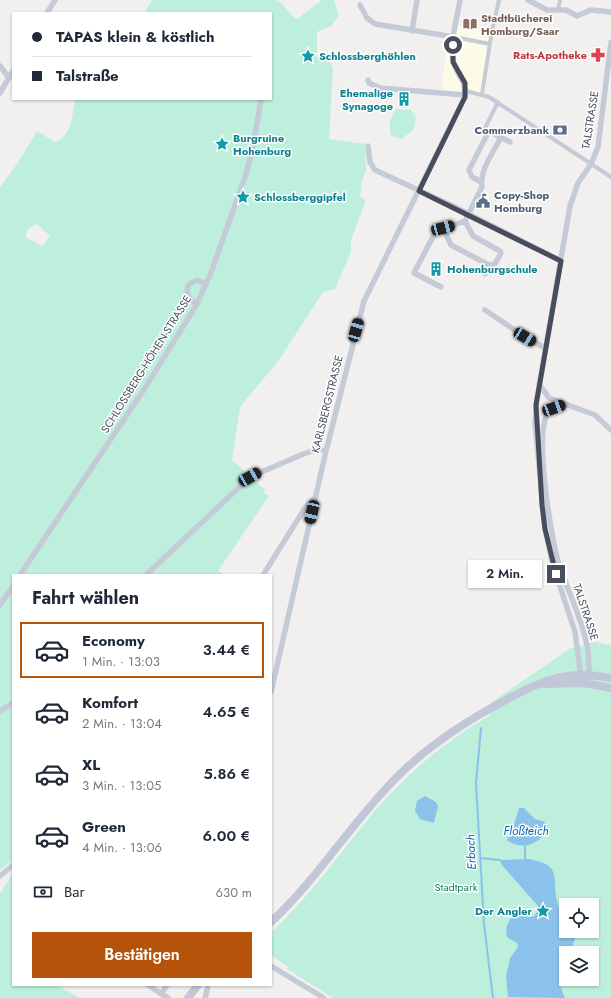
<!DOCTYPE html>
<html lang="de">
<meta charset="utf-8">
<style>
body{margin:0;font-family:Jost,sans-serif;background:#f2f2f3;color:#1f2937;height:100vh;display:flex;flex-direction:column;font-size:15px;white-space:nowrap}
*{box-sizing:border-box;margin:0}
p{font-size:13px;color:#747a83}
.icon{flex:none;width:22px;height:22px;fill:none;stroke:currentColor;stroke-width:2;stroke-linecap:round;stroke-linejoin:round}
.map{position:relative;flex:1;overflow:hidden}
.drawer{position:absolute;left:12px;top:574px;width:260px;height:412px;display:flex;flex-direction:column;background:#fff;border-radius:0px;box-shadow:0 1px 3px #0004}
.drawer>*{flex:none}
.top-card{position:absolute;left:12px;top:12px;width:260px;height:88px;border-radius:0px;box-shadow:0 1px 3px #0004;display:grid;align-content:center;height:88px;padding:0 20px;background:#fff}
.controls{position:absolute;left:559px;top:898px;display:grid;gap:8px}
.controls a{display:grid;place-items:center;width:40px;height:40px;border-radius:0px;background:#fff;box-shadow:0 1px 3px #0004;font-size:20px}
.end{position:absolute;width:18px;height:18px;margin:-9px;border:5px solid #474d5d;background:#fff;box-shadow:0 0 0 2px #fff}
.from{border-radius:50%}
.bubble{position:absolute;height:28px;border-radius:0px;background:#fff;box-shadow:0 1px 3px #0004;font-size:13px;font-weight:600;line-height:28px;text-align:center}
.car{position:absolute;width:12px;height:24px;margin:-12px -6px;border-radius:5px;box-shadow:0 0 3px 1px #0007;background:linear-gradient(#222 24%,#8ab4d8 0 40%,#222 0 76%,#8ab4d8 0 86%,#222 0)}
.top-card b{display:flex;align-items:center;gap:14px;height:38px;font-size:15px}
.top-card b+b{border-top:1px solid #e0e1e3}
.top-card i{width:10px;height:10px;background:#1f2937}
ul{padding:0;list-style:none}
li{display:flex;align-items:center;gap:12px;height:56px;margin:0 8px 6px;padding:0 12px;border:2px solid transparent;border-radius:0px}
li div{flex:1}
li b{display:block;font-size:15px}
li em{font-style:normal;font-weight:600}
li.on{border-color:#b45309}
li>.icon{width:36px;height:36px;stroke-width:1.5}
h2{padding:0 20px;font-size:18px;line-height:48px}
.pay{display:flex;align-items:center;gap:10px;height:44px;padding:0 20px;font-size:15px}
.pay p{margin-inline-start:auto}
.action{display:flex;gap:8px;margin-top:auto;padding:8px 20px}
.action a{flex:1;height:46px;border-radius:0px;background:#b45309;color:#fff;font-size:16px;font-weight:600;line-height:46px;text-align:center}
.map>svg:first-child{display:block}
</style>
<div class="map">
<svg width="611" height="998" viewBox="0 0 611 998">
<rect width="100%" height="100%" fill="#f2f0ef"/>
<path fill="#fcfbe8" d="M456,25L495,31L484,95L466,91L465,95L441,93L448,36L454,37Z"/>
<path fill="#bdefdc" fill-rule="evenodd" d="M152,0H276C285,4 289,15 297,19L322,0H334L339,16L331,26L317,32V57L331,63L333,69L329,139L365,144L366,170L362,181L360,197L366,200L351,240V252L335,289L323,292L279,360L240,407L232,460L265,490L264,493L269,496L218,571L225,575H13V860L0,870V187L17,164L37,131L55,142C71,137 73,114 75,99H271V13H144ZM37,224L50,236L43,246L25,237L28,229Z
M396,109L411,110L416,117L414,129L402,139L391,136C388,126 390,118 396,109Z
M595,642L611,645V998H333L287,969L288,967L271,955V933C310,896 340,853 374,812C408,772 445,742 490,715V703L571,648ZM566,905H592V931H566ZM566,953H592V979H566Z
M13,873V985H56L80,998H0V894Z"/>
<path fill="#8ac2ec" d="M425,796L436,802L438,806L434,823L420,819L415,811L417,801Z
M519,808H524L535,819L545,822L548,827C543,843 521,852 507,840L512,831Z
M529,859C562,865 552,875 557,902C559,913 566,920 566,931H571L575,939L570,953H566C566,958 564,961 562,966C557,978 560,987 565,998L508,997L506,976L510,958L518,947L517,943L508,938C503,930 509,913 521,914C525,914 528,917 533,917L538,911V906L501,864L500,860Z"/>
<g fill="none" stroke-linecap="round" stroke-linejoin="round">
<path stroke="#8ac2ec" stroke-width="2" d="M481,728L476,783L484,924L493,998
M525,846V859
M480,858L500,860"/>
<path stroke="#c5cbd6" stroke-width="4" d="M558,9L560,0
M454,37L490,44
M466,91L489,97L611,177
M482,94L492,31L499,0
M485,128L498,102"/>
<path stroke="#c5cbd6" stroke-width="5.5" d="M528,0L547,10H566L577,16L591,10L611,12
M360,5L367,18L375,24L454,37
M47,13L55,0
M412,31L417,0
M0,66L9,78
M368,80L369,83L380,88L465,95
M0,93L13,71
M368,146L370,162L375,170L455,207L561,261
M481,182L472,177L469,170L489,131L510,142
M443,228L451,245L489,265L495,264L501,253L500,251L473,236L465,221
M485,274L489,265
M441,287L414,273L436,231L465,221L482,187C479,171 494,151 501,137
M197,304C186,298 182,285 197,280L206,284
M485,310L525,337L545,348
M539,384L549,398L595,415L611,430
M563,404C558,406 552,407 549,411C533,431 551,535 558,561C567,589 581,616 587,645C589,655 589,665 589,675L588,678
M20,575L145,388L197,304L212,270L246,174L253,147L261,99
M146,575L250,477L301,455L317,449L326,451
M263,575L305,508L315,498
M0,605L13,586
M581,677L575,632L552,562L545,529L535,423L536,405L570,206L578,183L591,164L598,147L611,42
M271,692L326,451L364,301L465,97C467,79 455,75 453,59C450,40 457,19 460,0
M0,711L13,703
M0,876L13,865
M271,966L324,998
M148,985L168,998
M161,994L167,985
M205,998L208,986"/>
<path stroke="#c2c7d8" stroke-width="8" d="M545,684L584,683L611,688
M271,922C317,879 350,825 394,780C425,748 463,723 502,702C542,681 564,669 611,678
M188,998L198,985"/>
</g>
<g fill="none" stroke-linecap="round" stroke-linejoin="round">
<path stroke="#474d5d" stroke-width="5" d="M453,45V62L465,83V97L419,191L561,261L536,405L542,505L545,529L556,574"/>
</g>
<defs>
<symbol id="library-bare" viewBox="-9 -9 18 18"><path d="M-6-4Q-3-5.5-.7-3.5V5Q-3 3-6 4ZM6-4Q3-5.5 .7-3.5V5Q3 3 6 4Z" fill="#8d6e63" stroke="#fff" stroke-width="2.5" paint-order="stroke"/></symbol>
<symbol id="pharmacy-bare" viewBox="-9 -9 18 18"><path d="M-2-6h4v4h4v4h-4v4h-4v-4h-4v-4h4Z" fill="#e0444e" stroke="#fff" stroke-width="2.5" paint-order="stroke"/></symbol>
<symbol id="sight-bare" viewBox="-9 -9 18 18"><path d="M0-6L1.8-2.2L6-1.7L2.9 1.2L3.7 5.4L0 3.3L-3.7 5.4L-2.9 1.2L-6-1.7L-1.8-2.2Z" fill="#0f9aa8" stroke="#fff" stroke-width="2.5" paint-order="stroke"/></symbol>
<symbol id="building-bare" viewBox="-9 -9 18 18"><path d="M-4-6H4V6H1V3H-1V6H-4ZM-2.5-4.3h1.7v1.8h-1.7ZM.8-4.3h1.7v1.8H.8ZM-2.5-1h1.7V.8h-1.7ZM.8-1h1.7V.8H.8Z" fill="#0f9aa8" stroke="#fff" stroke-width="2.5" paint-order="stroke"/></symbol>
<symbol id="bank-bare" viewBox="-9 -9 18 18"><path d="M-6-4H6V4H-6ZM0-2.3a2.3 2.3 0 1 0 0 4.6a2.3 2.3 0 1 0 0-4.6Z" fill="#5c6f8a" stroke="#fff" stroke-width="2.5" paint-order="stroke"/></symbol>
<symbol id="civic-bare" viewBox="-9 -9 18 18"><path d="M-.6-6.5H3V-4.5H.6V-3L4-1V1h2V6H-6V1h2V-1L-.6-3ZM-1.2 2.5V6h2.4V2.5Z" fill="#5c6f8a" stroke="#fff" stroke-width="2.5" paint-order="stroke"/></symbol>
</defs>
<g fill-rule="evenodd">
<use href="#library-bare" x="460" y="14" width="20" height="20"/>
<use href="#pharmacy-bare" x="588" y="45" width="20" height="20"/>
<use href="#sight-bare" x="298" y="46" width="20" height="20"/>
<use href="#building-bare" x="394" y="89" width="20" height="20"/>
<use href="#bank-bare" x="550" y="120" width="20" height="20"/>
<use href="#sight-bare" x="212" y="134" width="20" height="20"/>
<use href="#sight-bare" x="233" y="187" width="20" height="20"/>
<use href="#civic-bare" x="473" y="191" width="20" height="20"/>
<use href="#building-bare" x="426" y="259" width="20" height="20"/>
<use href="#sight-bare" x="533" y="901" width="20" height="20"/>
</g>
<g text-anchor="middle" stroke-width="3" stroke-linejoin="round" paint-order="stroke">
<g font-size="11" font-weight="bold" fill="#785e54" stroke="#fff" text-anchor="start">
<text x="481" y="22">Stadtbücherei<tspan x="481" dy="13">Homburg/Saar</tspan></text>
</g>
<g font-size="11" font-weight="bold" fill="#be3a42" stroke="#fff" text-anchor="end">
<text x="587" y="59">Rats-Apotheke</text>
</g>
<g font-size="11" font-weight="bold" fill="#0d838f" stroke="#fff" text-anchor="start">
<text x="319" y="60">Schlossberghöhlen</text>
<text x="393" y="97" text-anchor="end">Ehemalige<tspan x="393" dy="13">Synagoge</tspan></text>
<text x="233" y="142">Burgruine<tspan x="233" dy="13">Hohenburg</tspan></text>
<text x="254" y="201">Schlossberggipfel</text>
<text x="447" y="273">Hohenburgschule</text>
<text x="532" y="915" text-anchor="end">Der Angler</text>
</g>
<g font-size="11" fill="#474d5d" stroke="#fff">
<text transform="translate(590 120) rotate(-81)" y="4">TALSTRASSE</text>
<text transform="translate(146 364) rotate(-58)" y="4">SCHLOSSBERG-HÖHEN-STRASSE</text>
<text transform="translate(327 404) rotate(-76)" y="4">KARLSBERGSTRASSE</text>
<text transform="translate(586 612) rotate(72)" y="4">TALSTRASSE</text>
</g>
<g font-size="11" font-weight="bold" fill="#4e5e75" stroke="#fff" text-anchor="end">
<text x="549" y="134">Commerzbank</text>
<text x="494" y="199" text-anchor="start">Copy-Shop<tspan x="494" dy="13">Homburg</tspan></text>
</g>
<g font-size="11" fill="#177f62" stroke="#fff">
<text x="456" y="891">Stadtpark</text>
</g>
<g font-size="12" font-style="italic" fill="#0c65ab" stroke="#fff">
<text x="526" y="835">Floßteich</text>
<text transform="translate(471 852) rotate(-93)" y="4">Erbach</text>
</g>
</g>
</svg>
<div class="controls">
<a><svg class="icon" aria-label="locate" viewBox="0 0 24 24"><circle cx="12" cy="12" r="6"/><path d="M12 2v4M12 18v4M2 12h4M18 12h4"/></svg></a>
<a><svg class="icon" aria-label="layers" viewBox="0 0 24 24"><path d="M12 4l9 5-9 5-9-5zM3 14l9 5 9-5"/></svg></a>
</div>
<i class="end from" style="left:453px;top:45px"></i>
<i class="end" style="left:556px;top:574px"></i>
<div class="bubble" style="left:468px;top:560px;width:74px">2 Min.</div>
<i class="car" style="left:443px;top:228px;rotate:75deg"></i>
<i class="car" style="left:356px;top:330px;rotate:16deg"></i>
<i class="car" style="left:525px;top:337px;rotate:121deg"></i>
<i class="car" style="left:554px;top:408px;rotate:70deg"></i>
<i class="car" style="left:250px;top:477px;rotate:60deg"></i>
<i class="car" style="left:312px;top:512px;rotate:193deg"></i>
<div class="top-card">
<b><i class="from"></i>TAPAS klein &amp; köstlich</b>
<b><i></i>Talstraße</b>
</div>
<section class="drawer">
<h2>Fahrt wählen</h2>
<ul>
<li class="on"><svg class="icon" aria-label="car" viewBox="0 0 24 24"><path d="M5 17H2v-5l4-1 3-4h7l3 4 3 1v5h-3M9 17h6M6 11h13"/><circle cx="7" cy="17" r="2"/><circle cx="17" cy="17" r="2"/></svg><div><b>Economy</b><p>1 Min. · 13:03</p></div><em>3.44 €</em></li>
<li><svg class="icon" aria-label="car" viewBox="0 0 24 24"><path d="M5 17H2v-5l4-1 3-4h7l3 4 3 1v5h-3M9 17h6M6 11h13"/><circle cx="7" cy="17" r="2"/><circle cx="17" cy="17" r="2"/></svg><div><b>Komfort</b><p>2 Min. · 13:04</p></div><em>4.65 €</em></li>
<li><svg class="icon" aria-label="car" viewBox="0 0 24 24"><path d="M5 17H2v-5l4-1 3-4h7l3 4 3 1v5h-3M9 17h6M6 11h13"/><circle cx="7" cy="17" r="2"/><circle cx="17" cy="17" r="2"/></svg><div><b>XL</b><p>3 Min. · 13:05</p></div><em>5.86 €</em></li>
<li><svg class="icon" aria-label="car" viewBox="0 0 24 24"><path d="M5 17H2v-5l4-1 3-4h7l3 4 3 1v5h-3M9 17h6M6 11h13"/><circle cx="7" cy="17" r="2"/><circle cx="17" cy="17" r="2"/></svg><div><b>Green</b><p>4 Min. · 13:06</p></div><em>6.00 €</em></li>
</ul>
<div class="pay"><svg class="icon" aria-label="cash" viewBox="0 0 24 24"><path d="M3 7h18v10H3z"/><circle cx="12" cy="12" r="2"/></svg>Bar<p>630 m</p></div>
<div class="action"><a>Bestätigen</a></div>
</section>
</div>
